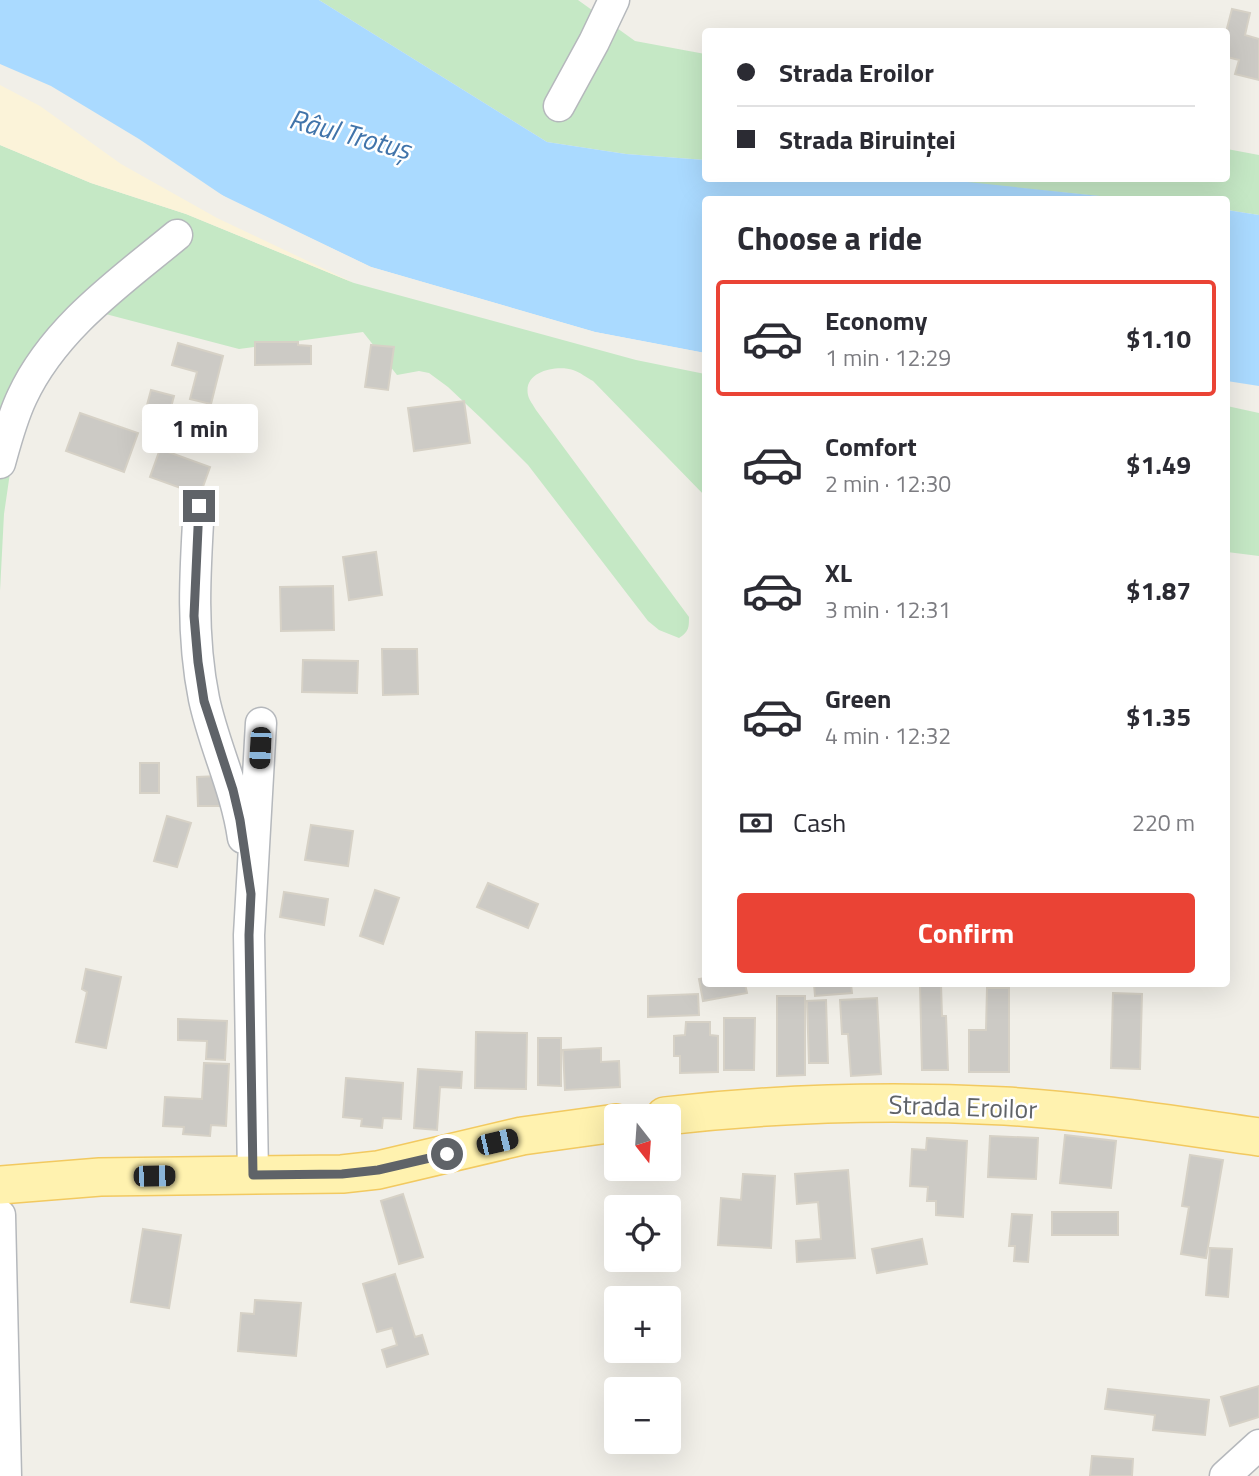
<!DOCTYPE html>
<meta charset="utf-8">
<style>
body{margin:0;font-family:"Titillium Web",sans-serif;background:#f2f2f3;color:#2b2b33;height:100vh;display:flex;flex-direction:column;font-size:26px;white-space:nowrap}
*{box-sizing:border-box;margin:0}
p{font-size:23px;color:#7c7c81}
.icon{flex:none;width:38px;height:38px;fill:none;stroke:currentColor;stroke-width:2;stroke-linecap:round;stroke-linejoin:round}
.map{position:relative;flex:1;overflow:hidden}
.drawer{position:absolute;left:702px;top:196px;width:528px;height:791px;display:flex;flex-direction:column;background:#fff;border-radius:7px;box-shadow:0 7px 28px #0002}
.drawer>*{flex:none}
.hud{position:absolute;left:702px;top:28px;width:528px;height:154px;border-radius:7px;box-shadow:0 7px 28px #0002;display:grid;align-content:center;height:154px;padding:0 35px;background:#fff}
.needle{width:46px;rotate:163deg}
.fabs{position:absolute;left:604px;top:1104px;display:grid;gap:14px}
.fabs a{display:grid;place-items:center;width:77px;height:77px;border-radius:7px;background:#fff;box-shadow:0 7px 28px #0002;font-size:35px}
.end{position:absolute;width:32px;height:32px;margin:-16px;border:9px solid #5f6368;background:#fff;box-shadow:0 0 0 4px #fff}
.from{border-radius:50%}
.bubble{position:absolute;height:49px;border-radius:7px;background:#fff;box-shadow:0 7px 28px #0002;font-size:23px;font-weight:700;line-height:49px;text-align:center}
.car{position:absolute;width:21px;height:42px;margin:-21px -10px;border-radius:9px;box-shadow:0 0 5px 2px #0007;background:linear-gradient(#222 24%,#8ab4d8 0 40%,#222 0 76%,#8ab4d8 0 86%,#222 0)}
.hud b{display:flex;align-items:center;gap:24px;height:66px;font-size:26px}
.hud b+b{border-top:2px solid #e1e1e2}
.hud i{width:18px;height:18px;background:#2b2b33}
ul{padding:0;list-style:none}
li{display:flex;align-items:center;gap:21px;height:116px;margin:0 14px 10px;padding:0 21px;border:4px solid transparent;border-radius:7px}
li div{flex:1}
li b{display:block;font-size:26px}
li em{font-style:normal;font-weight:700}
li.current{border-color:#ea4335}
li>.icon{width:63px;height:63px;stroke-width:1.5}
h2{padding:0 35px;font-size:32px;line-height:84px}
.pay{display:flex;align-items:center;gap:18px;height:77px;padding:0 35px;font-size:26px}
.pay p{margin-inline-start:auto}
.button{display:flex;gap:14px;margin-top:auto;padding:14px 35px}
.button a{flex:1;height:80px;border-radius:7px;background:#ea4335;color:#fff;font-size:28px;font-weight:700;line-height:80px;text-align:center}
.map>svg:first-child{display:block}
</style>
<div class="map">
<svg width="1259" height="1476" viewBox="0 0 1259 1476">
<rect width="100%" height="100%" fill="#f1efe8"/>
<path fill="#c5e8c5" d="M319,0H578L635,41L705,54V160L626,154L547,142Z
M0,145L91,183L186,214L354,283L636,360L705,374V496L593,381C587,378 580,372 573,370C557,365 523,371 528,395C529,400 534,406 536,410L689,617C689,627 689,632 679,638L659,630L648,621L528,465L483,420L448,387L429,373L419,371L397,375L363,332L239,349L98,312L68,347L24,419L11,466L4,514L0,591Z
M1227,149L1259,155V215L1227,210V200L1129,199L929,179L1227,178Z
M1227,406L1259,413V556L1227,552Z"/>
<path fill="#fbf3d9" d="M0,85L40,106L121,164L217,218L354,283L186,214L91,183L0,145Z"/>
<path fill="#aadaff" d="M0,0H319L547,142L626,154L705,160V178H929L1129,199L705,200V353L595,332L371,267L228,199L139,139L51,86L0,64Z
M1227,210L1259,215V386L1227,381Z"/>
<path fill="#f1efe8" d="M197,183L371,267L595,332L705,353V356L595,336L369,270L226,202Z"/>
<path fill="#cccac5" stroke="#d6d1c6" stroke-width="2" d="M1232,9L1250,13L1245,35L1259,39V80L1235,74L1239,60L1227,57L1226,32Z
M255,342H298V345L311,346V364L255,365Z
M178,343L223,356L211,404L190,399L197,372L172,365Z
M371,345L394,347L388,390L365,387Z
M151,390L174,396L166,426L143,420Z
M464,401L470,443L414,451L408,408Z
M80,413L138,433L124,472L66,451Z
M160,449L210,467L200,495L150,477Z
M376,552L382,595L349,600L343,557Z
M333,586L334,630L281,631L280,587Z
M382,649H417L418,694L383,695Z
M303,660L358,661L357,693L302,692Z
M140,763H159V793H140Z
M219,776L220,806H198L197,777Z
M167,816L191,823L177,867L154,861Z
M311,825L353,831L348,866L305,860Z
M488,883L538,904L528,928L477,907Z
M375,890L399,898L383,944L360,936Z
M284,892L328,899L324,925L280,917Z
M86,969L121,977L106,1048L76,1042L87,992L82,989Z
M705,978V984H745L747,993L703,1001L699,979Z
M814,984H851L852,993L815,996Z
M920,984H941L942,1016H946L948,1070H922Z
M987,988H1009V1072H969V1030H986Z
M1113,993L1142,994L1140,1069L1111,1068Z
M698,994L699,1015L648,1017V996Z
M777,996H805V1075L777,1076Z
M877,998L881,1074L851,1076L848,1034H842L840,1000Z
M826,1000L828,1063H809L807,1001Z
M724,1018H755L754,1070H724Z
M178,1019L227,1021L225,1060L206,1059L207,1041L178,1040Z
M686,1022H710V1035L718,1036V1072L680,1073V1056H674V1036L685,1035Z
M476,1032L527,1033L526,1089L475,1088Z
M538,1038H561V1086L538,1085Z
M601,1048V1062L619,1061L620,1087L565,1090L563,1050Z
M204,1063L229,1064L226,1126L211,1125L210,1136L183,1134L184,1127L163,1126L165,1097L202,1099Z
M418,1069L462,1072L461,1088L440,1087L437,1130L414,1128Z
M346,1078L403,1083L401,1119L383,1118L382,1128L361,1126L362,1119L343,1117Z
M1065,1135L1116,1141L1111,1188L1060,1183Z
M990,1136L1038,1138L1036,1179L988,1177Z
M927,1138L967,1141L963,1217L936,1215V1201H927L928,1187L910,1186L912,1149L926,1150Z
M1190,1155L1223,1160L1206,1258L1181,1254L1189,1207L1182,1206Z
M848,1170L855,1258L797,1262L796,1241L821,1239L818,1202L797,1204L795,1174Z
M743,1174L775,1176L771,1248L718,1245L721,1198L741,1200Z
M403,1194L423,1257L399,1264L381,1201Z
M1052,1212H1118V1235H1052Z
M1012,1214L1032,1215L1028,1262L1014,1261L1015,1246H1009Z
M143,1229L181,1235L169,1308L131,1302Z
M922,1239L927,1264L877,1273L872,1249Z
M1210,1248L1232,1249L1228,1297L1206,1295Z
M395,1274L415,1337L422,1335L428,1354L387,1367L382,1350L397,1345L392,1328L377,1332L363,1284Z
M255,1300L301,1303L296,1356L238,1351L241,1313L254,1314Z
M1259,1386V1417L1230,1426L1221,1397Z
M1108,1389L1209,1400L1205,1435L1153,1430L1155,1415L1105,1409Z
M1092,1456L1133,1459L1132,1476H1090Z"/>
<g fill="none" stroke-linecap="round" stroke-linejoin="round">
<defs>
<path id="minor" d="M559,106L594,42L614,0
M0,463C6,441 12,418 22,397C54,328 120,282 177,235
M199,506C195,571 191,635 204,699C214,746 236,789 243,838
M253,1175L249,935L261,723
M0,1215L6,1476
M1225,1476L1259,1445"/>
<path id="major" d="M665,1116C778,1103 892,1100 1005,1106C1090,1111 1175,1125 1259,1137
M0,1185L100,1177L342,1174L378,1170L522,1136L616,1123"/>
</defs>
<use href="#minor" stroke="#b5b8bc" stroke-width="33"/>
<use href="#major" stroke="#f2c960" stroke-width="40"/>
<use href="#minor" stroke="#fff" stroke-width="30"/>
<use href="#major" stroke="#fff2af" stroke-width="37"/>
</g>
<g fill="none" stroke-linecap="round" stroke-linejoin="round">
<path stroke="#5f6368" stroke-width="9" d="M199,506L194,616L198,662L204,701L233,790L240,820L251,894L249,935L253,1175L342,1174L378,1170L447,1154"/>
</g>
<g text-anchor="middle" stroke-width="5" stroke-linejoin="round" paint-order="stroke">
<g font-size="26" fill="#5f6368" stroke="#fff">
<text transform="translate(963 1107) rotate(2)" y="9">Strada Eroilor</text>
</g>
<g font-size="28" font-style="italic" fill="#4174aa" stroke="#fff">
<text transform="translate(350 134) rotate(15)" y="10">Râul Trotuș</text>
</g>
</g>
</svg>
<div class="fabs">
<a><svg class="needle" viewBox="-14 -14 28 28"><path d="M0-13l5 13h-10z" fill="#e53935"/><path d="M0 13l5-13h-10z" fill="#7c7c81"/></svg></a>
<a><svg class="icon" aria-label="locate" viewBox="0 0 24 24"><circle cx="12" cy="12" r="6"/><path d="M12 2v4M12 18v4M2 12h4M18 12h4"/></svg></a>
<a>+</a>
<a>−</a>
</div>
<i class="end from" style="left:447px;top:1154px"></i>
<i class="end" style="left:199px;top:506px"></i>
<div class="bubble" style="left:142px;top:404px;width:116px">1 min</div>
<i class="car" style="left:260px;top:748px;rotate:183deg"></i>
<i class="car" style="left:497px;top:1142px;rotate:77deg"></i>
<i class="car" style="left:154px;top:1176px;rotate:89deg"></i>
<div class="hud">
<b><i class="from"></i>Strada Eroilor</b>
<b><i></i>Strada Biruinței</b>
</div>
<section class="drawer">
<h2>Choose a ride</h2>
<ul>
<li class="current"><svg class="icon" aria-label="car" viewBox="0 0 24 24"><path d="M5 17H2v-5l4-1 3-4h7l3 4 3 1v5h-3M9 17h6M6 11h13"/><circle cx="7" cy="17" r="2"/><circle cx="17" cy="17" r="2"/></svg><div><b>Economy</b><p>1 min · 12:29</p></div><em>$1.10</em></li>
<li><svg class="icon" aria-label="car" viewBox="0 0 24 24"><path d="M5 17H2v-5l4-1 3-4h7l3 4 3 1v5h-3M9 17h6M6 11h13"/><circle cx="7" cy="17" r="2"/><circle cx="17" cy="17" r="2"/></svg><div><b>Comfort</b><p>2 min · 12:30</p></div><em>$1.49</em></li>
<li><svg class="icon" aria-label="car" viewBox="0 0 24 24"><path d="M5 17H2v-5l4-1 3-4h7l3 4 3 1v5h-3M9 17h6M6 11h13"/><circle cx="7" cy="17" r="2"/><circle cx="17" cy="17" r="2"/></svg><div><b>XL</b><p>3 min · 12:31</p></div><em>$1.87</em></li>
<li><svg class="icon" aria-label="car" viewBox="0 0 24 24"><path d="M5 17H2v-5l4-1 3-4h7l3 4 3 1v5h-3M9 17h6M6 11h13"/><circle cx="7" cy="17" r="2"/><circle cx="17" cy="17" r="2"/></svg><div><b>Green</b><p>4 min · 12:32</p></div><em>$1.35</em></li>
</ul>
<div class="pay"><svg class="icon" aria-label="cash" viewBox="0 0 24 24"><path d="M3 7h18v10H3z"/><circle cx="12" cy="12" r="2"/></svg>Cash<p>220 m</p></div>
<div class="button"><a>Confirm</a></div>
</section>
</div>
